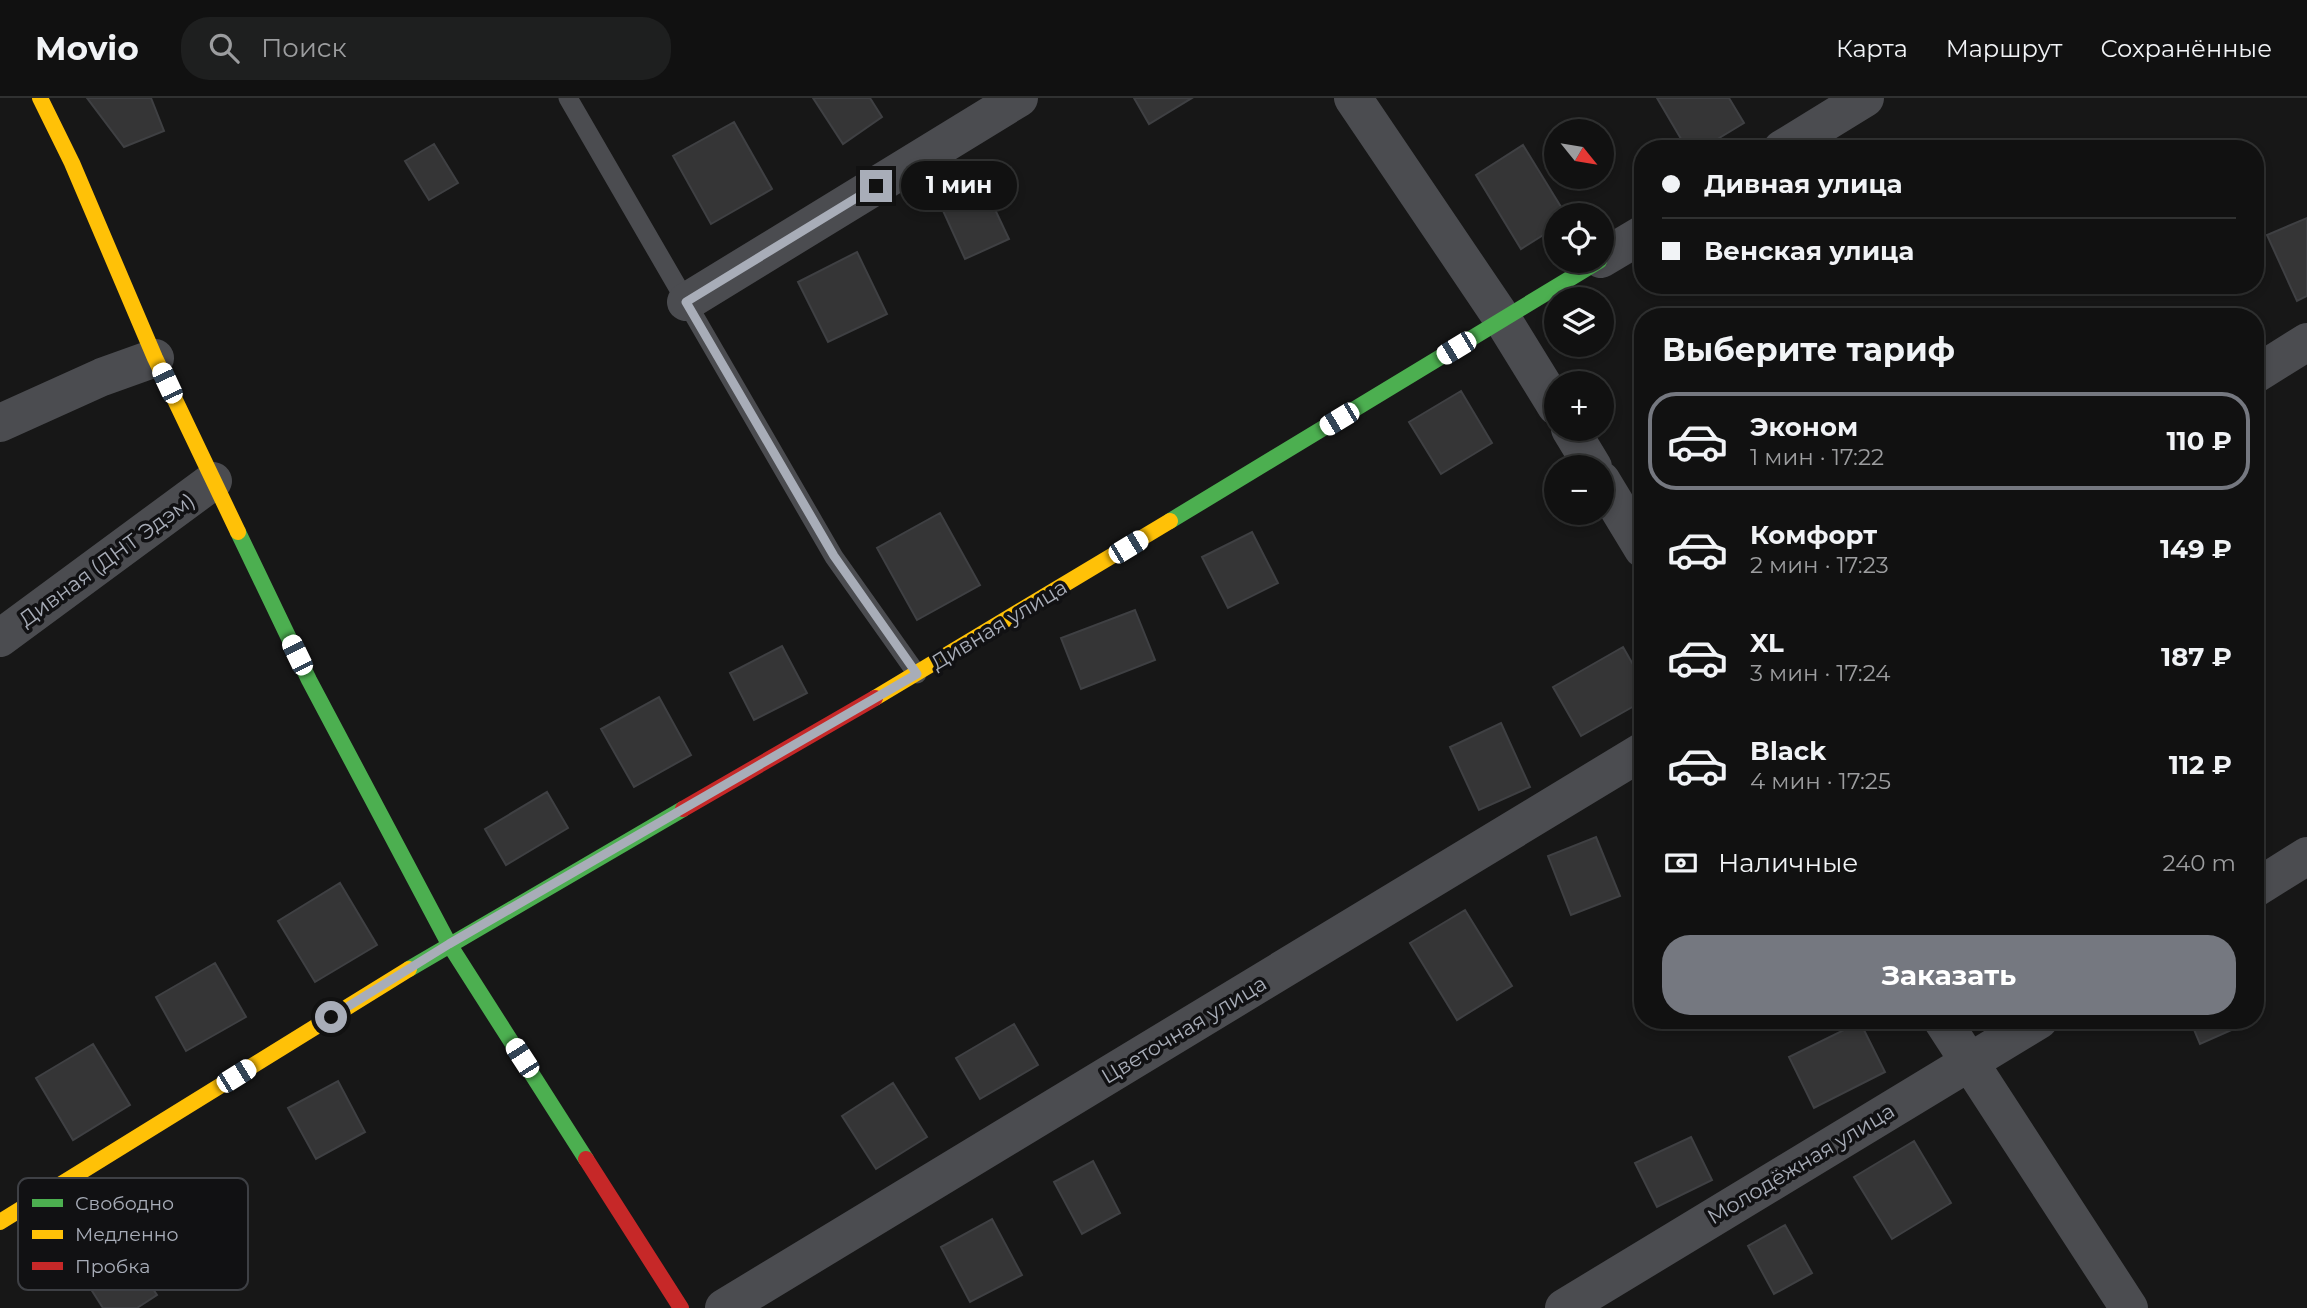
<!DOCTYPE html>
<html lang="ru">
<meta charset="utf-8">
<style>
body{margin:0;font-family:Montserrat,sans-serif;background:#1e1f1f;color:#f1f3f6;height:100vh;display:flex;flex-direction:column;font-size:26px;white-space:nowrap}
*{box-sizing:border-box;margin:0}
p{font-size:23px;color:#9c9d9f}
.icon{flex:none;width:38px;height:38px;fill:none;stroke:currentColor;stroke-width:2;stroke-linecap:round;stroke-linejoin:round}
.map{position:relative;flex:1;overflow:hidden}
.panel{position:absolute;left:1634px;top:210px;width:630px;height:721px;display:flex;flex-direction:column;background:#111;border-radius:28px;box-shadow:0 4px 10px #0003,0 0 0 2px #303131}
.panel>*{flex:none}
.guide{position:absolute;left:1634px;top:42px;width:630px;height:154px;border-radius:28px;box-shadow:0 4px 10px #0003,0 0 0 2px #303131;display:grid;align-content:center;height:154px;padding:0 28px;background:#111}
.needle{width:46px;rotate:120deg}
.controls{position:absolute;left:1544px;top:21px;display:grid;gap:14px}
.controls a{display:grid;place-items:center;width:70px;height:70px;border-radius:50%;background:#111;box-shadow:0 4px 10px #0003,0 0 0 2px #303131;font-size:35px}
.end{position:absolute;width:32px;height:32px;margin:-16px;border:9px solid #a8adb8;background:#111;box-shadow:0 0 0 4px #111}
.from{border-radius:50%}
.bubble{position:absolute;height:49px;border-radius:24px;background:#111;box-shadow:0 4px 10px #0003,0 0 0 2px #303131;font-size:23px;font-weight:700;line-height:49px;text-align:center}
.car{position:absolute;width:21px;height:42px;margin:-21px -10px;border-radius:9px;box-shadow:0 0 5px 2px #0007;background:linear-gradient(#fff 24%,#345 0 40%,#fff 0 76%,#345 0 86%,#fff 0)}
.guide b{display:flex;align-items:center;gap:24px;height:66px;font-size:26px}
.guide b+b{border-top:2px solid #303131}
.guide i{width:18px;height:18px;background:#f1f3f6}
ul{padding:0;list-style:none}
li{display:flex;align-items:center;gap:21px;height:98px;margin:0 14px 10px;padding:0 14px;border:4px solid transparent;border-radius:28px}
li div{flex:1}
li b{display:block;font-size:26px}
li em{font-style:normal;font-weight:700}
li.current{border-color:#757880}
li>.icon{width:63px;height:63px;stroke-width:1.5}
h2{padding:0 28px;font-size:32px;line-height:84px}
.pay{display:flex;align-items:center;gap:18px;height:77px;padding:0 28px;font-size:26px}
.pay p{margin-inline-start:auto}
.action{display:flex;gap:14px;margin-top:auto;padding:14px 28px}
.action a{flex:1;height:80px;border-radius:28px;background:#757880;color:#fff;font-size:28px;font-weight:700;line-height:80px;text-align:center}
header{display:flex;align-items:center;gap:42px;box-sizing:border-box;height:98px;padding:0 35px;background:#111;border-bottom:2px solid #303131}
header strong{font-size:33px}
nav{display:flex;gap:38px;margin-inline-start:auto;font-size:24px}
.search{width:490px;height:63px;background:#1e1f1f;display:flex;align-items:center;gap:18px;box-sizing:border-box;padding:0 24px;border-radius:28px;color:#9c9d9f;font-size:26px}
.map>svg:first-child{display:block}
</style>
<header>
<strong>Movio</strong>
<div class="search"><svg class="icon" aria-label="search" viewBox="0 0 24 24"><circle cx="10" cy="10" r="6"/><path d="M15 15l6 6"/></svg>Поиск</div>
<nav><a>Карта</a><a>Маршрут</a><a>Сохранённые</a></nav>
</header>
<div class="map">
<svg width="2307" height="1210" viewBox="0 0 2307 1210">
<rect width="100%" height="100%" fill="#171717"/>
<path fill="#353536" stroke="#3f4043" stroke-width="2" d="M87,0H151L164,33L124,49Z
M813,0H870L882,19L843,46Z
M1134,0H1192L1149,26Z
M1657,0H1729L1744,25L1701,51H1687Z
M734,24L772,91L711,126L673,58Z
M434,46L458,85L429,102L405,63Z
M1523,47L1566,117H1556V129L1521,151L1476,77Z
M983,86L1009,141L965,161L940,106Z
M2307,120V198L2297,203L2267,137Z
M857,154L887,216L828,244L798,184Z
M1461,293L1492,345L1441,376L1409,324Z
M940,415L980,487L917,522L877,450Z
M1252,434L1278,485L1228,510L1202,459Z
M1135,512L1155,562L1081,591L1061,540Z
M782,548L807,595L754,622L730,575Z
M1623,549L1643,584V603L1581,638L1553,589Z
M659,599L691,657L634,689L601,631Z
M1501,625L1530,689L1479,712L1450,649Z
M547,694L568,730L506,767L485,731Z
M1596,739L1620,798L1571,817L1548,758Z
M340,785L377,847L315,884L278,823Z
M1465,812L1512,888L1457,922L1410,845Z
M215,865L246,919L186,953L156,899Z
M2190,922H2254L2200,946Z
M1860,924L1885,974L1814,1010L1789,959Z
M1014,926L1038,967L980,1001L956,960Z
M93,946L130,1007L73,1042L36,980Z
M338,983L365,1034L316,1061L288,1010Z
M893,985L927,1039L876,1071L842,1018Z
M1691,1039L1712,1082L1657,1109L1635,1065Z
M1914,1043L1951,1105L1892,1141L1854,1079Z
M1093,1063L1120,1115L1082,1136L1054,1084Z
M992,1121L1022,1177L970,1204L941,1149Z
M1785,1127L1812,1175L1774,1196L1748,1148Z
M121,1142L157,1197L137,1210H103L78,1171Z"/>
<g fill="none" stroke-linecap="round" stroke-linejoin="round">
<path stroke="#4b4c50" stroke-width="19" d="M568,0L834,459L917,576"/>
<path stroke="#4b4c50" stroke-width="38" d="M1353,0L1503,222L1556,308
M1782,51L1865,0
M1601,161L1643,136
M686,204L1019,0
M2256,276L2307,244
M0,325L102,279L155,260
M1570,331L1593,369
M1601,382L1643,451
M0,540L213,383
M2256,790L2307,758
M1942,922L2129,1210
M724,1210L1643,653
M1564,1210L2039,922"/>
<path stroke="#4caf50" stroke-width="16" d="M1170,423L1599,163
M238,434L309,582L449,846L586,1061
M409,871L683,711"/>
<path stroke="#ffc107" stroke-width="16" d="M40,0L72,65L155,260L238,434
M875,600L1170,423
M0,1124L409,871"/>
<path stroke="#c62828" stroke-width="16" d="M683,711L875,600
M586,1061L681,1210"/>
</g>
<g fill="none" stroke-linecap="round" stroke-linejoin="round">
<path stroke="#a8adb8" stroke-width="9" d="M331,919L449,846L917,576L834,458L686,204L876,88"/>
</g>
<g text-anchor="middle" stroke-width="7" stroke-linejoin="round" paint-order="stroke">
<g font-size="21" fill="#a8adb8" stroke="#111113">
<text transform="translate(107 462) rotate(-36)" y="7">Дивная (ДНТ Эдэм)</text>
<text transform="translate(999 527) rotate(-31)" y="7">Дивная улица</text>
<text transform="translate(1184 932) rotate(-31)" y="7">Цветочная улица</text>
<text transform="translate(1801 1066) rotate(-31)" y="7">Молодёжная улица</text>
</g>
</g>
<rect x="18" y="1080" width="230" height="112" rx="10" fill="#111113" stroke="#3e4045" stroke-width="2"/>
<rect x="32" y="1101" width="31" height="8" fill="#4caf50"/>
<rect x="32" y="1132" width="31" height="9" fill="#ffc107"/>
<rect x="32" y="1164" width="31" height="8" fill="#c62828"/>
<g font-size="19" fill="#a8adb8">
<text x="75" y="1112">Свободно</text>
<text x="75" y="1143">Медленно</text>
<text x="75" y="1175">Пробка</text>
</g>
</svg>
<div class="controls">
<a><svg class="needle" viewBox="-14 -14 28 28"><path d="M0-13l5 13h-10z" fill="#e53935"/><path d="M0 13l5-13h-10z" fill="#9c9d9f"/></svg></a>
<a><svg class="icon" aria-label="locate" viewBox="0 0 24 24"><circle cx="12" cy="12" r="6"/><path d="M12 2v4M12 18v4M2 12h4M18 12h4"/></svg></a>
<a><svg class="icon" aria-label="layers" viewBox="0 0 24 24"><path d="M12 4l9 5-9 5-9-5zM3 14l9 5 9-5"/></svg></a>
<a>+</a>
<a>−</a>
</div>
<i class="end from" style="left:331px;top:919px"></i>
<i class="end" style="left:876px;top:88px"></i>
<div class="bubble" style="left:901px;top:63px;width:116px">1 мин</div>
<i class="car" style="left:1456px;top:250px;rotate:239deg"></i>
<i class="car" style="left:167px;top:285px;rotate:335deg"></i>
<i class="car" style="left:1339px;top:321px;rotate:239deg"></i>
<i class="car" style="left:1128px;top:449px;rotate:59deg"></i>
<i class="car" style="left:297px;top:557px;rotate:334deg"></i>
<i class="car" style="left:522px;top:960px;rotate:327deg"></i>
<i class="car" style="left:236px;top:978px;rotate:58deg"></i>
<div class="guide">
<b><i class="from"></i>Дивная улица</b>
<b><i></i>Венская улица</b>
</div>
<section class="panel">
<h2>Выберите тариф</h2>
<ul>
<li class="current"><svg class="icon" aria-label="car" viewBox="0 0 24 24"><path d="M5 17H2v-5l4-1 3-4h7l3 4 3 1v5h-3M9 17h6M6 11h13"/><circle cx="7" cy="17" r="2"/><circle cx="17" cy="17" r="2"/></svg><div><b>Эконом</b><p>1 мин · 17:22</p></div><em>110 ₽</em></li>
<li><svg class="icon" aria-label="car" viewBox="0 0 24 24"><path d="M5 17H2v-5l4-1 3-4h7l3 4 3 1v5h-3M9 17h6M6 11h13"/><circle cx="7" cy="17" r="2"/><circle cx="17" cy="17" r="2"/></svg><div><b>Комфорт</b><p>2 мин · 17:23</p></div><em>149 ₽</em></li>
<li><svg class="icon" aria-label="car" viewBox="0 0 24 24"><path d="M5 17H2v-5l4-1 3-4h7l3 4 3 1v5h-3M9 17h6M6 11h13"/><circle cx="7" cy="17" r="2"/><circle cx="17" cy="17" r="2"/></svg><div><b>XL</b><p>3 мин · 17:24</p></div><em>187 ₽</em></li>
<li><svg class="icon" aria-label="car" viewBox="0 0 24 24"><path d="M5 17H2v-5l4-1 3-4h7l3 4 3 1v5h-3M9 17h6M6 11h13"/><circle cx="7" cy="17" r="2"/><circle cx="17" cy="17" r="2"/></svg><div><b>Black</b><p>4 мин · 17:25</p></div><em>112 ₽</em></li>
</ul>
<div class="pay"><svg class="icon" aria-label="cash" viewBox="0 0 24 24"><path d="M3 7h18v10H3z"/><circle cx="12" cy="12" r="2"/></svg>Наличные<p>240 m</p></div>
<div class="action"><a>Заказать</a></div>
</section>
</div>
